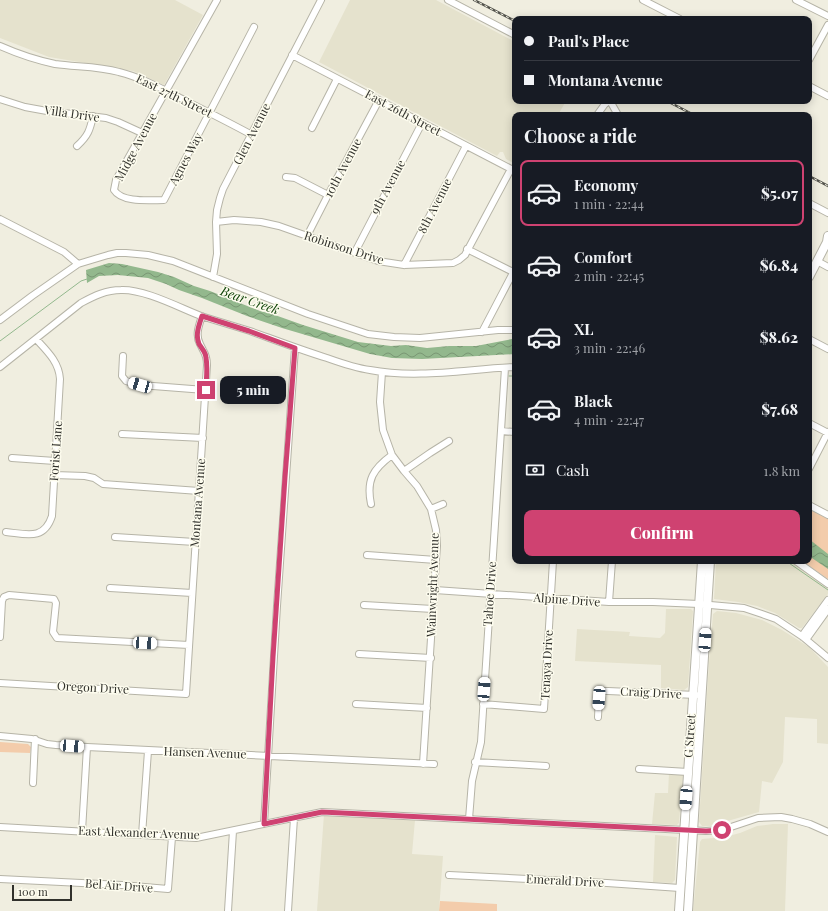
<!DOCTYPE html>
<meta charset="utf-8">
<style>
body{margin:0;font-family:"Playfair Display",serif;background:#20242c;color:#f1f3f6;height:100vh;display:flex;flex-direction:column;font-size:15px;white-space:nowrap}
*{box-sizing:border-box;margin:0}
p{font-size:13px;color:#9ea1a6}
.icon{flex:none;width:22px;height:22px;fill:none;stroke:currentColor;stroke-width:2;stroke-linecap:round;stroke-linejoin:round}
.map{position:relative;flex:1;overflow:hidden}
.side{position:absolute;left:512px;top:112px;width:300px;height:452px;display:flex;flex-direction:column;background:#171b24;border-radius:8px;box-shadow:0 2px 10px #0003}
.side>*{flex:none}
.banner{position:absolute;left:512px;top:16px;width:300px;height:88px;border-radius:8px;box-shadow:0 2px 10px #0003;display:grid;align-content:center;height:88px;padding:0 12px;background:#171b24}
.scale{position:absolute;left:12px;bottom:10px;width:60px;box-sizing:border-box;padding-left:4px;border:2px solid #31312c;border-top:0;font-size:11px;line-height:14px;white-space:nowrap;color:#31312c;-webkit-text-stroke:3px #fdfcee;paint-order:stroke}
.end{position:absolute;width:18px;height:18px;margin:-9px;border:5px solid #cf4271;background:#fff;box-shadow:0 0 0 2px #fff}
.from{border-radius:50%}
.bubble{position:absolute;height:28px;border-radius:8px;background:#171b24;box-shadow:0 2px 10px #0003;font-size:13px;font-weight:800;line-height:28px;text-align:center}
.car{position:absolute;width:12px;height:24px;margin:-12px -6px;border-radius:5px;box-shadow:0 0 3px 1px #0007;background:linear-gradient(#fff 24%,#345 0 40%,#fff 0 76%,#345 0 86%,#fff 0)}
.banner b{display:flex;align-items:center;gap:14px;height:38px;font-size:15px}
.banner b+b{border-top:1px solid #363941}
.banner i{width:10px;height:10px;background:#f1f3f6}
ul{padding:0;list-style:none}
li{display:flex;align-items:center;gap:12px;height:66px;margin:0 8px 6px;padding:0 4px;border:2px solid transparent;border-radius:8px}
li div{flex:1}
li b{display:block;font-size:15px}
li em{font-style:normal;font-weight:800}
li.on{border-color:#cf4271}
li>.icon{width:36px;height:36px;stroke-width:1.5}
h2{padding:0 12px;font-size:18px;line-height:48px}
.pay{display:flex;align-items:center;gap:10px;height:44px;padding:0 12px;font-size:15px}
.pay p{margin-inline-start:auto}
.action{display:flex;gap:8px;margin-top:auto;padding:8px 12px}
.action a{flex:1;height:46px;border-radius:8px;background:#cf4271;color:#fff;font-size:16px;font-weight:800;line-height:46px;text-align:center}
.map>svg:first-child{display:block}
</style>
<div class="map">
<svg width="828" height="911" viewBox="0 0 828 911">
<defs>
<pattern id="water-waves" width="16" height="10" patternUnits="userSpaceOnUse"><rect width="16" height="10" fill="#93b88d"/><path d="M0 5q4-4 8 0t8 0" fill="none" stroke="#799673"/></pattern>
</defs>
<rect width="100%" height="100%" fill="#f0eee0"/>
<path fill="#e5e2cd" d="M0,0H175L203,15L164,85L133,71L49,57L0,38Z
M350,0H436L515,42V101H566L558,115H515V164L506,159L503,152H500L497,156L319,62Z
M716,561H789L828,588V594L802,628H799L775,613L757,606L738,602L714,599Z
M666,609H691L693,611L688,687L684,690L661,688V665L575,661L577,629L630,632L629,636L660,638L665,633Z
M717,611L736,613L762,620L782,630L809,647L828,667V744L817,743V719L785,717L783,762L772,783L762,781L759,812L710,826H702L699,822L709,663L713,614Z
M669,773L680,774L683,775L679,823L677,825L652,824L655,793H668Z
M324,814L415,820L412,854L443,856L439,911H317Z
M773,824H788L785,911H693L700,842L702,839L725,837L740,833L757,826Z
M655,835L677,837L675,880L672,883L653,882Z"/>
<path fill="#f3ccab" d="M809,509L828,519V579L802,561H809Z
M0,742L28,744L31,747L30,753L0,752Z
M440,901L497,904V911H439Z"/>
<path fill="url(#water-waves)" d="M109,263L122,264L158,272L174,277L194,286L210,291L260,311L272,314L303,325L358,342L391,346L406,345L427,348L449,346H476L512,339H515V354L422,359L392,358L370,354L282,328L247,316L202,298L179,290L166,284L148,278L118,275L99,276L87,283L86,270Z
M809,539L828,554V569L809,556Z"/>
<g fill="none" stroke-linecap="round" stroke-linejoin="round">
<path stroke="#93b88d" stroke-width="1" d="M0,341L81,281L87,279
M509,376H515
M786,561L828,590"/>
<defs>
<path id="minor" d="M217,0L116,180L114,190C122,203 150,200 164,200L254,27
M448,0L515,35
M643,0L680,19
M796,0L828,16
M0,46C18,54 36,60 55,64C76,67 98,66 119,72C143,78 164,90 186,101C208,112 230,123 252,135
M292,55L515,171
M809,60L828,25
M809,86L828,96
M0,99L25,107L47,111L106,118L118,122L142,133
M610,101L618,115
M597,115L605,104L609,101
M312,128L337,79
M77,146C88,136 90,130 93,116
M286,177L295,178L328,195
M809,203L828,213
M0,219L64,252L78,264
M216,222L234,220L261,222L279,226L378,261L404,265L453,263L459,260L465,255L511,169
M307,236L328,195L379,100
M467,249L515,273
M355,252L422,123
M817,261L828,267
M404,265L466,146
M213,277L217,254L216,222L217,210L220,198L223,189L321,0
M0,320L32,296L78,264L108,255L117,253H126L148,255L173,261L308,314L368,334L394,337L420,338L498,330H515
M482,332L515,269
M809,339L828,349
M123,356L122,376L126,381L140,385L205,390
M0,367L81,303C94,296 106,290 121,290C144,289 178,307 201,316C217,321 234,326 250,331C275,340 301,350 327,358C341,363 355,368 370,370C418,379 467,369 515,367
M382,372L380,402L383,430L392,455L404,471L417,486L431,509L436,530L437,546L436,560L423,764
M809,423L828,433
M501,431L515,432
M122,434L203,438
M12,458L55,461
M809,469L828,432
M404,471L430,453L449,441
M54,475L85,476L94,478L103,484L199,491
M371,504C366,480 373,469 392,455
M809,505L828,515
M431,509L443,504
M6,532C26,534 44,541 52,516L60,379C59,362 47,351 36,339
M115,537L195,542
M367,555L436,560
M796,561L828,584
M110,588L192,593
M435,590L609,602H653L699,604L744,608L762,614L776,619L803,637L828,658
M609,602L612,561
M364,605L433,609
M0,637L2,601L4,597L9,595L54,599L56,603L53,632L57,638L189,645
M803,637L804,633L828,600
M803,637H808L828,609
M359,654L431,658
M0,683L186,694L207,365C207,360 206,355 203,350C202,348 201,346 200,344C195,335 199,325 202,316
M356,704L427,708
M483,704L544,709L553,561
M598,717L599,698L603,691H608L696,695
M0,736L32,739L47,744L56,745L87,747L434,764
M475,762L546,766
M639,769L688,772
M33,783L35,739
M469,819L472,781L481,742L505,368
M264,824L277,606L295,348
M0,827L196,838L322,812L706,831L722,830L758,818L781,817L792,819L810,824L828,832
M82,831L87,747
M142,835L148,751
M449,875L607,883L680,888
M0,879L122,885L168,889L172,837
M228,911L233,831
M288,911L294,818"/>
<path id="major" d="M809,277L827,242L828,236
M679,911L702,561
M688,911L710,561"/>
</defs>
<use href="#minor" stroke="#b6b4a7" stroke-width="8"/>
<use href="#major" stroke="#b6b4a7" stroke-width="10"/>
<use href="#minor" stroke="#fff" stroke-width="6"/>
<use href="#major" stroke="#fff" stroke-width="8"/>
<defs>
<path id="rail" d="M474,0L515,21
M667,101L694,115
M809,176L828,186"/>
</defs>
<use href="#rail" stroke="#53534c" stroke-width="2.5"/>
<use href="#rail" stroke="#fdfcee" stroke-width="1" stroke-dasharray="3" stroke-linecap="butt"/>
</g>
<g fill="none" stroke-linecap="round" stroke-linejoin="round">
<path stroke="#cf4271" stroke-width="5" d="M206,390C206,380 208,368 206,358C206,352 202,349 199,344C195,335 199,325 202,316L249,331L295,348L285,477L273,657L264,824L322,812L706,831L722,830"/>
</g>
<g text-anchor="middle" stroke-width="3" stroke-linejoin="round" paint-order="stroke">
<g font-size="12" fill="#31312c" stroke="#fdfcee">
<text transform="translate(174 96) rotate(26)" y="4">East 27th Street</text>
<text transform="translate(403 113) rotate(28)" y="4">East 26th Street</text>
<text transform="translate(72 114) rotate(8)" y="4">Villa Drive</text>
<text transform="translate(252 134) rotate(-63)" y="4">Glen Avenue</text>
<text transform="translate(136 147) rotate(-62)" y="4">Midge Avenue</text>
<text transform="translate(186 159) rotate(-62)" y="4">Agnes Way</text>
<text transform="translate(343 168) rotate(-62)" y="4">10th Avenue</text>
<text transform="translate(388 187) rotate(-62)" y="4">9th Avenue</text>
<text transform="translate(435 206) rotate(-63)" y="4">8th Avenue</text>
<text transform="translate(344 248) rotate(18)" y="4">Robinson Drive</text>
<text transform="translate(56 451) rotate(-86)" y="4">Forist Lane</text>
<text transform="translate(198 503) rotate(-86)" y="4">Montana Avenue</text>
<text transform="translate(433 585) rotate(-88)" y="4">Wainwright Avenue</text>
<text transform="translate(490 594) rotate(-86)" y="4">Tahoe Drive</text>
<text transform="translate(567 600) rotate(4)" y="4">Alpine Drive</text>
<text transform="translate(547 665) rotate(-87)" y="4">Tenaya Drive</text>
<text transform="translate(93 688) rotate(3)" y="4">Oregon Drive</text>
<text transform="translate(651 693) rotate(3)" y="4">Craig Drive</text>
<text transform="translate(690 736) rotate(-86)" y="4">G Street</text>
<text transform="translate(205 753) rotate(2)" y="4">Hansen Avenue</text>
<text transform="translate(139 833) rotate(2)" y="4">East Alexander Avenue</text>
<text transform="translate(565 881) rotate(3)" y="4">Emerald Drive</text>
<text transform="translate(119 886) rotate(4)" y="4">Bel Air Drive</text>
</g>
<g font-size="13" font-style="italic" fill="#0f4308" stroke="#fdfcee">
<text transform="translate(250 300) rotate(19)" y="5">Bear Creek</text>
</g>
</g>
</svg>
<div class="scale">100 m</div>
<i class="end from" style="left:722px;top:830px"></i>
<i class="end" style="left:206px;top:390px"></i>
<div class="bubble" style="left:220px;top:376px;width:66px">5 min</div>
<i class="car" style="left:140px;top:385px;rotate:286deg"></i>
<i class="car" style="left:705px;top:640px;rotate:4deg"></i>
<i class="car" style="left:145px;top:643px;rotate:93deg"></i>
<i class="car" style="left:484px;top:689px;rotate:4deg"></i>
<i class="car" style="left:599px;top:698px;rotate:184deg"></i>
<i class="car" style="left:72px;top:746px;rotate:94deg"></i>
<i class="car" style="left:686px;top:798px;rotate:184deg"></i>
<div class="banner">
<b><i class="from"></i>Paul's Place</b>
<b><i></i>Montana Avenue</b>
</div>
<section class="side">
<h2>Choose a ride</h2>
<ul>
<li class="on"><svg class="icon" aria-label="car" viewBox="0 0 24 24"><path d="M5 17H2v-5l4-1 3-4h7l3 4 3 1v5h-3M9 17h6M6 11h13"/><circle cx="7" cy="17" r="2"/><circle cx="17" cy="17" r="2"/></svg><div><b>Economy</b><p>1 min · 22:44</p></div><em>$5.07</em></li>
<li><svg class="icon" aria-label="car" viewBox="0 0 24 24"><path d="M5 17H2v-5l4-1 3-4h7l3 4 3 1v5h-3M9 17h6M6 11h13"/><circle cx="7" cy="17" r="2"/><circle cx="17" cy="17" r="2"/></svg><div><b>Comfort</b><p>2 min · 22:45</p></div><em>$6.84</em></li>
<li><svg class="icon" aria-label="car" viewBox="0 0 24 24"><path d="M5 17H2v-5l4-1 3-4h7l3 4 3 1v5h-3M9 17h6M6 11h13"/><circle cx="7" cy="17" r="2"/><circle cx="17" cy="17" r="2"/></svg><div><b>XL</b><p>3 min · 22:46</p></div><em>$8.62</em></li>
<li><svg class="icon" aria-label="car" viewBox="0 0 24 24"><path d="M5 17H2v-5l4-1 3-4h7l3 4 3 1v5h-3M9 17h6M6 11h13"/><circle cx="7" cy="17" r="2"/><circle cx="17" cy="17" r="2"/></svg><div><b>Black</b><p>4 min · 22:47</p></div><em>$7.68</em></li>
</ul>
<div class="pay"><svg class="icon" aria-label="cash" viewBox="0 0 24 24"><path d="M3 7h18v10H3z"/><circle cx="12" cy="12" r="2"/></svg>Cash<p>1.8 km</p></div>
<div class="action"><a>Confirm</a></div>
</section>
</div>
